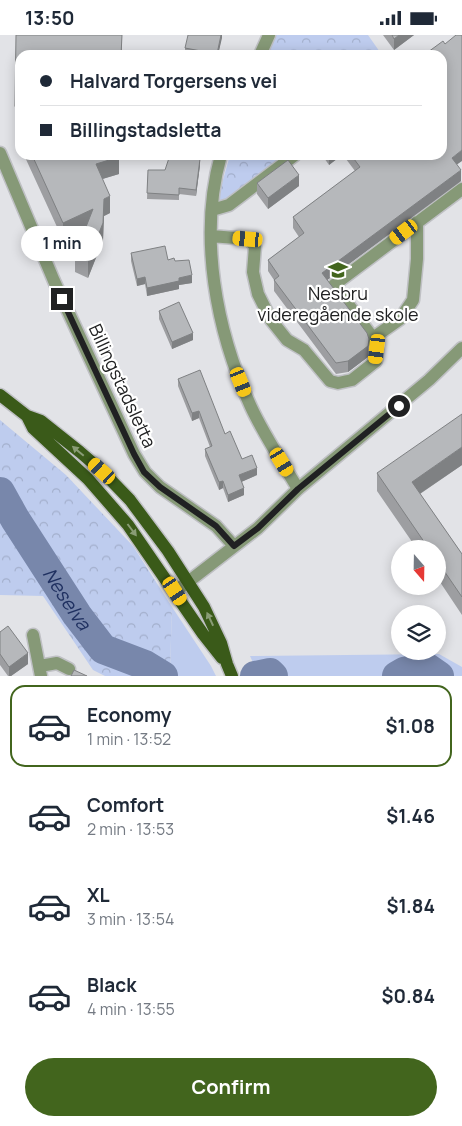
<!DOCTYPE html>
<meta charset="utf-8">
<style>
body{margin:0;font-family:Manrope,sans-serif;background:#f2f2f3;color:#1f2937;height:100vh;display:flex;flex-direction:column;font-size:19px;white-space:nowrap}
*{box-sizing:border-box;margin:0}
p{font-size:16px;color:#747a83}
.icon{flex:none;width:28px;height:28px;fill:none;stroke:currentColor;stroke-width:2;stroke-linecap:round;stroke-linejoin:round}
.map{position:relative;height:641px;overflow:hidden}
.panel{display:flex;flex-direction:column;background:#fff;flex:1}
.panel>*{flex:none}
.banner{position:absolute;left:15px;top:15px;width:432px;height:110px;border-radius:15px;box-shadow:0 2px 12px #0003;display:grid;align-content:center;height:110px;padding:0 25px;background:#fff}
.needle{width:32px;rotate:160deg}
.fabs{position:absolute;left:391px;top:505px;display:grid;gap:10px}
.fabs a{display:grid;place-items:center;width:55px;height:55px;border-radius:50%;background:#fff;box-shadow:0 2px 12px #0003;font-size:25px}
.end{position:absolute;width:22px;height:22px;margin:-11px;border:6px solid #202122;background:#fff;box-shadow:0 0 0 2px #fff}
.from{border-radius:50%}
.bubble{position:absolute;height:35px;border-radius:18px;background:#fff;box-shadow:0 2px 12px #0003;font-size:16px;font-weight:700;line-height:35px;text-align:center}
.car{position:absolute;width:15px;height:30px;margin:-15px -8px;border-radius:6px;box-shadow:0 0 4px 1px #0007;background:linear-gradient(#f5c518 24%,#345 0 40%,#f5c518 0 76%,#345 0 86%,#f5c518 0)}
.banner b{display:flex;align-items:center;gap:18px;height:48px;font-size:19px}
.banner b+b{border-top:1px solid #e0e1e3}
.banner i{width:12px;height:12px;background:#1f2937}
ul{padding:9px 0 0;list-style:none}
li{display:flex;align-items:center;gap:15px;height:82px;margin:0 10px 8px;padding:0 15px;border:2px solid transparent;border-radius:15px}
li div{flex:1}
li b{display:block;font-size:19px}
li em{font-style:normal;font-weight:700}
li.selected{border-color:#42651d}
li>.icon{width:45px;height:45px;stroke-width:1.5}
.cta{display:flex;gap:10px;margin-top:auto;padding:10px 25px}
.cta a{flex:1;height:58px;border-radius:30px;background:#42651d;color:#fff;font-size:20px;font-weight:700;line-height:58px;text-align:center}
.status{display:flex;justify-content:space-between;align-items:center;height:35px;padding:0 25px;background:#fff;direction:ltr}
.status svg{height:14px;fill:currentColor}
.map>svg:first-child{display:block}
</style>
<div class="status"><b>13:50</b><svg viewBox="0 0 49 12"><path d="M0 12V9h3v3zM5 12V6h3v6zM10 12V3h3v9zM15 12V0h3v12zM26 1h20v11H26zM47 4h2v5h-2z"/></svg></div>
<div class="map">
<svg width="462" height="641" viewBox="0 0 462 641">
<defs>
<pattern id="forest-crowns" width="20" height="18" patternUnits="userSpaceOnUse" patternTransform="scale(1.25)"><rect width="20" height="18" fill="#beccee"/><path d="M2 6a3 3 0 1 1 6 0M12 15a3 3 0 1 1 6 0" fill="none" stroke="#a3afcc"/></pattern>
</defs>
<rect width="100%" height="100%" fill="#e2e3e7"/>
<path fill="#beccee" d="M172,572L211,631L216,641H164L170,636Z
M439,619L462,632V641H259L250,621Z"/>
<path fill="url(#forest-crowns)" d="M272,0H368L382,20H264Z
M230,120H297L213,180Z
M0,385L66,440L133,511L172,572L170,636L164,641H105L93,635L43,561L0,560Z"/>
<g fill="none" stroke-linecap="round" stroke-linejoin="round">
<g stroke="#7887ab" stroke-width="30">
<path id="s1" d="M0,457L15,484L77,580L103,614L145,630L163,641"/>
<path d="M255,641L270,638L273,641"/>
<path d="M397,641L404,637L426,632L439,641"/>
</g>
<defs>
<path id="minor" d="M260,20L269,0
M0,118L54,246L134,419L145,437L160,452L216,491L234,511
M221,120C198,201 216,296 251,372C264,400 282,427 298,454
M212,175L229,170L295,120
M211,201L248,204L255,211L253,237L258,259L271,285L287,305L304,315L330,346L338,348L352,345L376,326L377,314L373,303L334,250L462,154
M373,303L400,284L413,265L417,224V187
M175,556L188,547L258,493L298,454L429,345L462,313
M33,600L41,641
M40,631L57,628L69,634"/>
<path id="major" d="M0,360L27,381L41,386L80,417L102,436L130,465L168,516L204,572L221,608L227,629L232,641
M27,381L33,393L88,444L128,490L203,599L222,623"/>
</defs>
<use href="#minor" stroke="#bfc0c4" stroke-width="15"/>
<use href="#major" stroke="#bfc0c4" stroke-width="15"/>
<use href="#minor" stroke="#869977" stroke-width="12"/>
<use href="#major" stroke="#3a5a19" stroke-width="12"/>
</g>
<path fill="#9d9ea1" d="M16,0H122V20H20V110L16,102V91L15,88Z
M222,0L218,20H185V13Z
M383,0H414L394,15Z
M24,120H119V139L102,144L110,178L104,181L103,205L88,243L75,237V220L85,195L63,205Z
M322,120H342L329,130Z
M343,120H442L457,130L461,146L327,245L369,315L368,322L348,337L336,339L274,256V245L268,236V225L299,202L293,193V182L355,136Z
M200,130L196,161L179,159V165L147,164L148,135H165Z
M257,148L299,151L268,174L257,159Z
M131,218L175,226L192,248L179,250V254L147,261L145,249L137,251L131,226Z
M159,276L193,305L172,314L159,284Z
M178,344L225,399L242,424L257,440L241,447L244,460L228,467L223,453L219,455L205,421V414L210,412L199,383L192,386L178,351Z
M462,430L420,459L462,519V580L438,544V514H417L377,456V438Z
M0,597L28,629L11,641H8L0,630Z"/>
<path fill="#7f8183" d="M221,0H222V3L218,20H217Z
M399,0H414L394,15V4Z
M462,115V126L452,133V123Z
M119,120V139L96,146V129Z
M329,120H342L329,130Z
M200,124V130L196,161V155Z
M461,135V146L322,249V238Z
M299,140V151L268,174V163Z
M110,161V178L104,181L103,205L88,243V225L104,164Z
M93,174V191L63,205V188Z
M192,240V248L179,250V254L147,261V253L179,243Z
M145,242V249L137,251V244Z
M193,298V305L172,314V307Z
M369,304L368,322L348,337V326Z
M199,376V383L192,386V378Z
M462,412V430L412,464V447Z
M257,433V440L239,448V440Z
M223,446V453L219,455V447Z
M244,453V460L228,467V460Z
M28,618V629L11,641H9V632Z"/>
<path fill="#b6b8bb" stroke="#7f8183" d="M16,0H122L121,20H20V82L15,71Z
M188,0H221L217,19L185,13Z
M392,0H399L394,4Z
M456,0H462V115L452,123L461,135L322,238L367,298L369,304L368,311L348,326L336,328L274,245L279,241L268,225L304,198L293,182L360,132L351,120H442V20H424L443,6L445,9Z
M20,84V93L16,85Z
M32,120H119V122L96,129L110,161L104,164L103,188L88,225L75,220L93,174L63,188Z
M170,120H183L200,124L196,155L179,153V160L147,158L148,135H165Z
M288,125L299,140L268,163L257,148Z
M165,211L168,225L174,223L175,226L189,225L192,240L179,243V246L147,253L145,242L137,244L131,218Z
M179,267L193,298L172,307L159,276Z
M200,335L225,399L230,396L242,424L252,420L257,433L239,440L244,453L228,460L223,446L219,447L205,414L212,411L199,376L192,378L178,344Z
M462,379V412L412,447L462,519V562L438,527V514H429L377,438Z
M8,591L28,618L9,632L0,619V597Z
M74,635L87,641H71Z"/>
<defs><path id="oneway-solid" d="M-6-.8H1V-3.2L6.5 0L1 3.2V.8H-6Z" transform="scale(1.25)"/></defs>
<g fill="#899c75">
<use href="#oneway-solid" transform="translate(78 416) rotate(-140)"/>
<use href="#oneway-solid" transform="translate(132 495) rotate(53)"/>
<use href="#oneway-solid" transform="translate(210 584) rotate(-115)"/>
</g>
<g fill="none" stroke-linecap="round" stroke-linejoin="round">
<path stroke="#202122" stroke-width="6" d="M62,264L134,419L144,437L160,452L216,491L234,511L258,493L298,454L399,371"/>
</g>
<defs>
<symbol id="school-bare" viewBox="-9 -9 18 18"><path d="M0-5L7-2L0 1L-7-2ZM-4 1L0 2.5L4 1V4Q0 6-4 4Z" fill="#42651d" stroke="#fff" stroke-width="2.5" paint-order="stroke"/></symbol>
</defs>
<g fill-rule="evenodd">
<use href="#school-bare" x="324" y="221" width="28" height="28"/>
</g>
<g text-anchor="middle" stroke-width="4.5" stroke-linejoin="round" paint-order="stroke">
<g font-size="18" fill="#202122" stroke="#fff">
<text x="338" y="265">Nesbru<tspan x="338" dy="21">videregående skole</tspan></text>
</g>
<g font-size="18" fill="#202122" stroke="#fff">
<text transform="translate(122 351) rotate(65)" y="6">Billingstadsletta</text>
</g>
<g font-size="19" font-style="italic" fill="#203161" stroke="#fff">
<text dy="7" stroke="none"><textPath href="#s1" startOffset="126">Neselva</textPath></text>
</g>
</g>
</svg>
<div class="fabs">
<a><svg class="needle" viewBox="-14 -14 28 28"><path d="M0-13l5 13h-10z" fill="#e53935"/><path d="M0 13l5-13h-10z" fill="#747a83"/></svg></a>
<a><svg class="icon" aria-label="layers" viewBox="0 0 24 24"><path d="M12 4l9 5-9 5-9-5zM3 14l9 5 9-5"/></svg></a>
</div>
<i class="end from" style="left:399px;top:371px"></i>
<i class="end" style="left:62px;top:264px"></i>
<div class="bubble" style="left:21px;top:191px;width:82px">1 min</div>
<i class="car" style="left:404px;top:197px;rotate:233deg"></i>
<i class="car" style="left:248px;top:204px;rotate:275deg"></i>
<i class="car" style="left:377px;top:314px;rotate:187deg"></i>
<i class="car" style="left:241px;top:347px;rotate:158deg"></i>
<i class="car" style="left:282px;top:427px;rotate:149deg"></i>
<i class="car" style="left:102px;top:436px;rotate:312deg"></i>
<i class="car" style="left:175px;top:556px;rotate:147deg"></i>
<div class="banner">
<b><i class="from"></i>Halvard Torgersens vei</b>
<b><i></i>Billingstadsletta</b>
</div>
</div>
<section class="panel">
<ul>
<li class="selected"><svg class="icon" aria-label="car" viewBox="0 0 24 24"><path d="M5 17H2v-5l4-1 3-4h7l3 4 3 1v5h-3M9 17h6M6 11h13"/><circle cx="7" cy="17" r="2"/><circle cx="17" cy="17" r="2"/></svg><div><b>Economy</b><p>1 min · 13:52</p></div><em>$1.08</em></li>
<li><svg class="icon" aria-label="car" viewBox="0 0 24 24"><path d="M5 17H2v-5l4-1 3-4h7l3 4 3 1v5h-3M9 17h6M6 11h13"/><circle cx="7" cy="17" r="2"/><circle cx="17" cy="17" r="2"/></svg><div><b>Comfort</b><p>2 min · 13:53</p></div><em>$1.46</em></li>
<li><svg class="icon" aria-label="car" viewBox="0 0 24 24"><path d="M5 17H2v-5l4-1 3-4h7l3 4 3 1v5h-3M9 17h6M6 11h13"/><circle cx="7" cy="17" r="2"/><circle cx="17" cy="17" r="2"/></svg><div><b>XL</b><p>3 min · 13:54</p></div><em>$1.84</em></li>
<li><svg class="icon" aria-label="car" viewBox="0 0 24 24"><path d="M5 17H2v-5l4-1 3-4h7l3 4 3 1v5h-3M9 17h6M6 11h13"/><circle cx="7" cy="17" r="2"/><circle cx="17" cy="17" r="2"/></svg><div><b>Black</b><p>4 min · 13:55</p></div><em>$0.84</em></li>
</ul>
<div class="cta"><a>Confirm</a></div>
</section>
